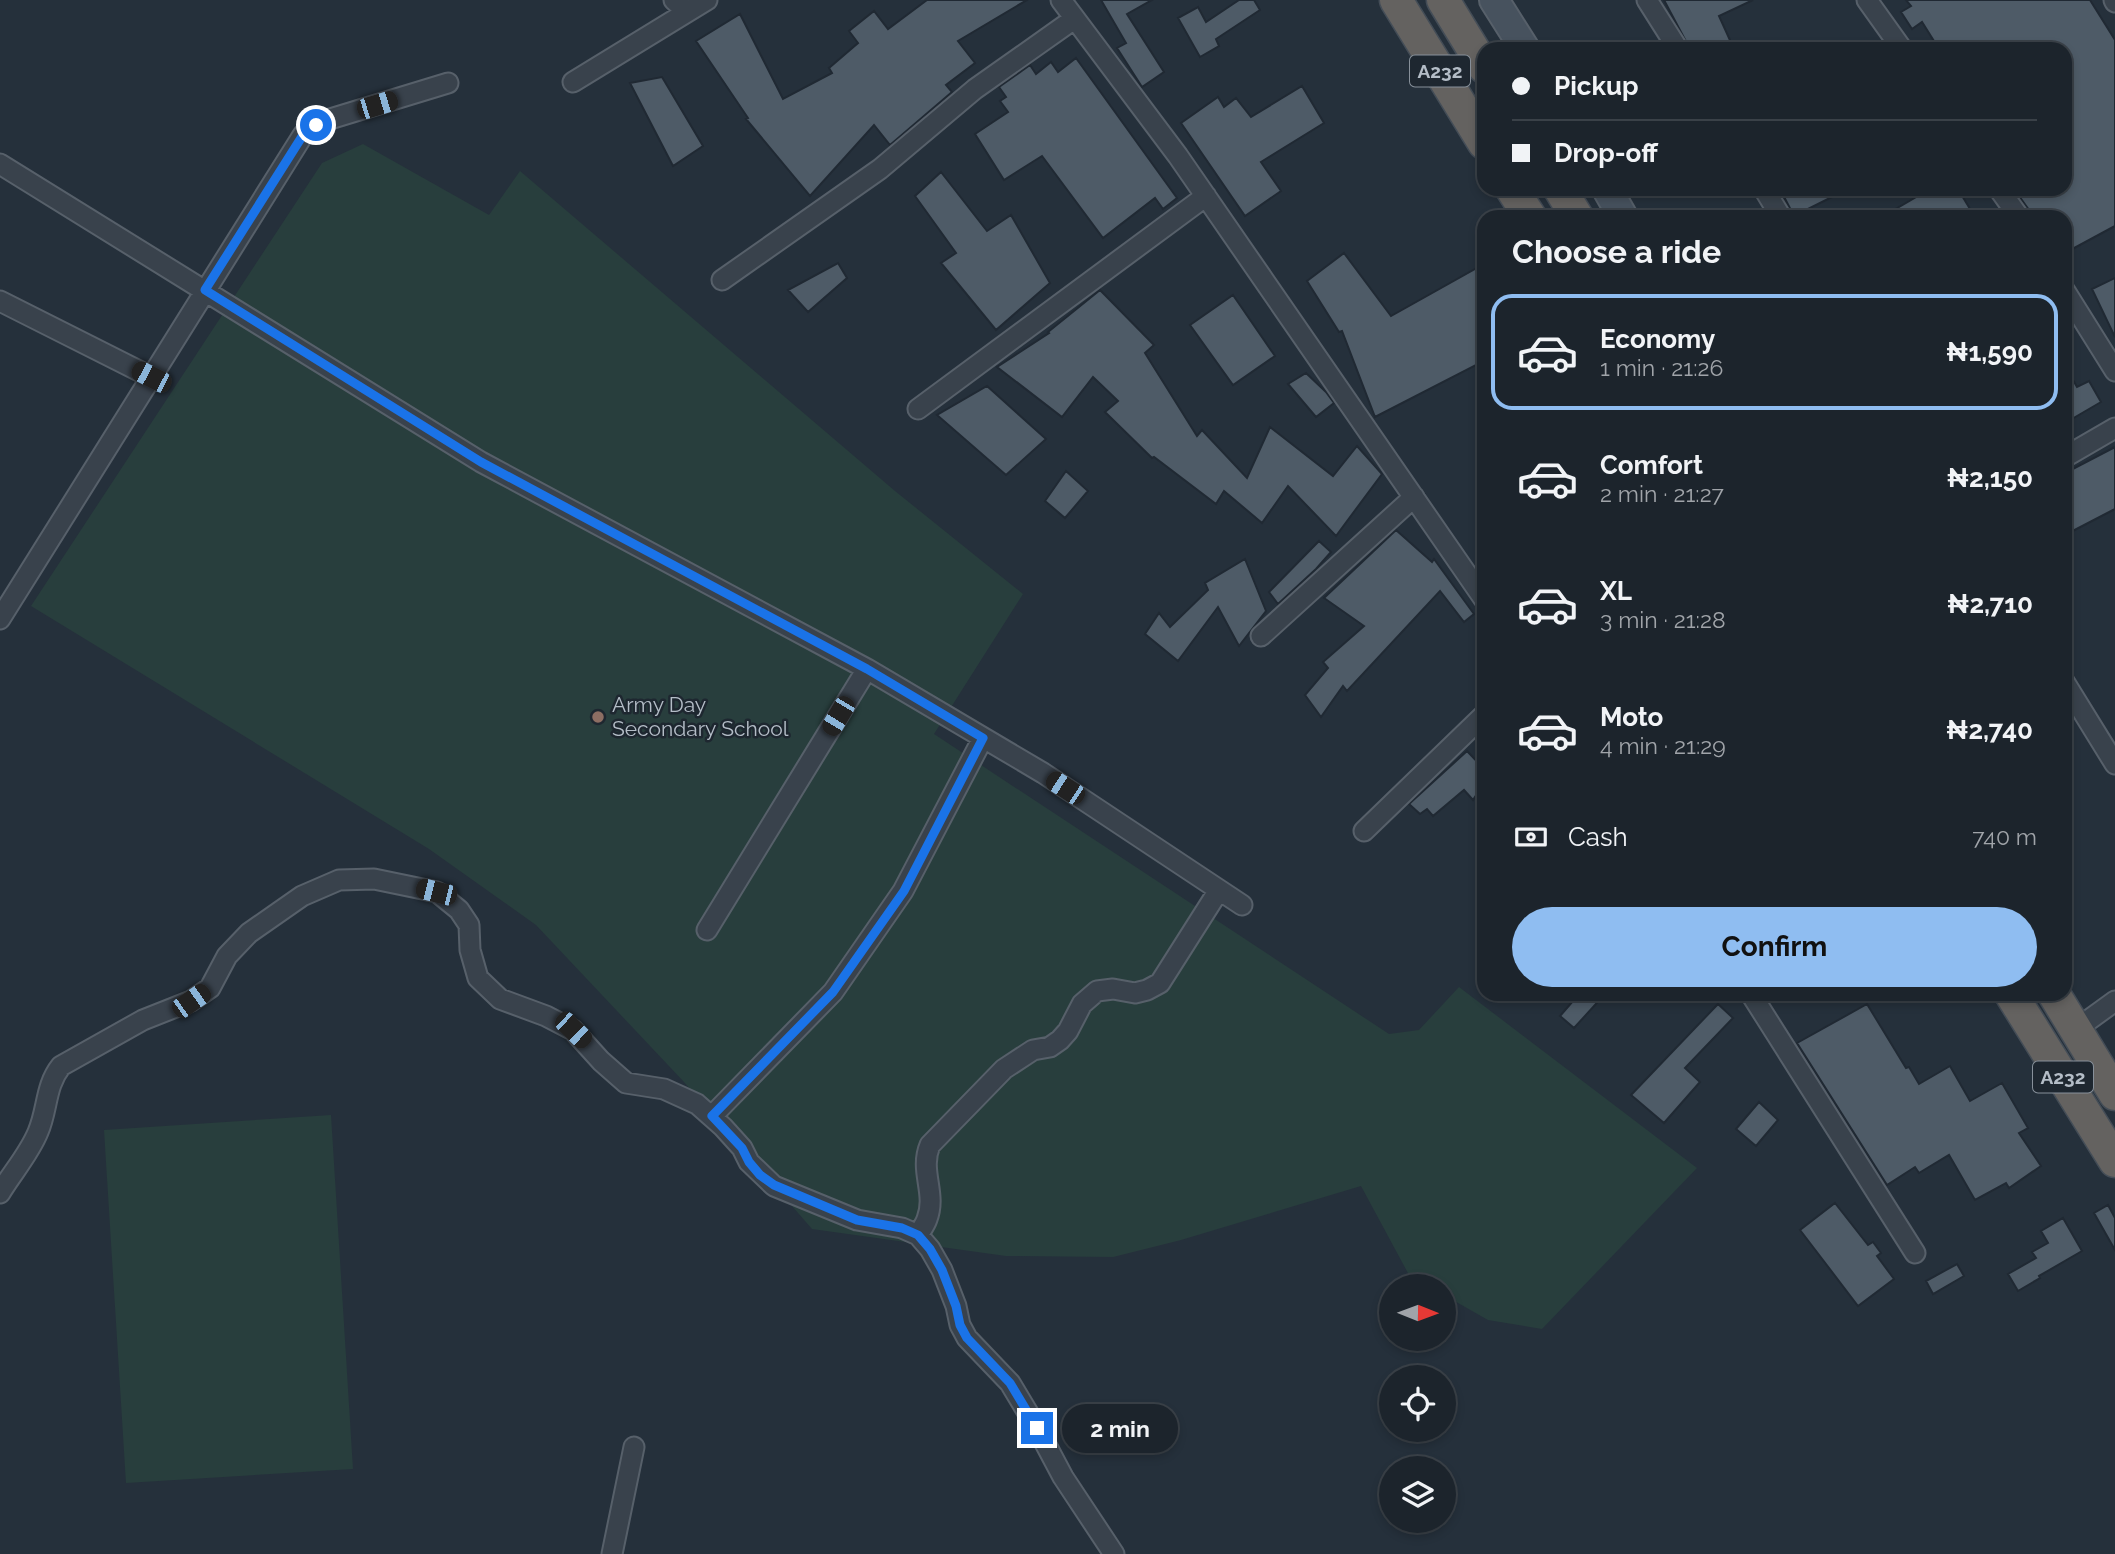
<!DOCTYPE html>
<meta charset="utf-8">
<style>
body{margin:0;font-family:Raleway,sans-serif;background:#293038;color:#f1f3f6;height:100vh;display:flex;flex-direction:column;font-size:26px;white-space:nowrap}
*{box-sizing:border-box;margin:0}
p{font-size:23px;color:#a0a4a9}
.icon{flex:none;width:38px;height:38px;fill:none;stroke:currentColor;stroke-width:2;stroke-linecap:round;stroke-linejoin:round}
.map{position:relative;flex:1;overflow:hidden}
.side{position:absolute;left:1477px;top:210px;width:595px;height:791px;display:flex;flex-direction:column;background:#1c242c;border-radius:21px;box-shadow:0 4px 10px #0003,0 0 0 2px #3a4148}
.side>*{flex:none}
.hud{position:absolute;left:1477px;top:42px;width:595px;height:154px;border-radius:21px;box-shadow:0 4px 10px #0003,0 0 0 2px #3a4148;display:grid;align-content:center;height:154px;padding:0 35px;background:#1c242c}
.needle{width:46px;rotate:91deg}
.controls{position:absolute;left:1379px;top:1274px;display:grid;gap:14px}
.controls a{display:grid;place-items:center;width:77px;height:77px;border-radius:50%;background:#1c242c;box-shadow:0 4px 10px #0003,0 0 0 2px #3a4148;font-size:35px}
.end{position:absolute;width:32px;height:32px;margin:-16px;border:9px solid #1a73e8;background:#fff;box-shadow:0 0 0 4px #fff}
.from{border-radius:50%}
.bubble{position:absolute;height:49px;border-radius:24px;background:#1c242c;box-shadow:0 4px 10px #0003,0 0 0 2px #3a4148;font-size:23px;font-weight:700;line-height:49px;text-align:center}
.car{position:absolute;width:21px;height:42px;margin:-21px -10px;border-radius:9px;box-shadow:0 0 5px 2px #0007;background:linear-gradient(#222 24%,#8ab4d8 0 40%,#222 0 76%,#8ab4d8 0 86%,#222 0)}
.hud b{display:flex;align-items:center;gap:24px;height:66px;font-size:26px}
.hud b+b{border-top:2px solid #3a4148}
.hud i{width:18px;height:18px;background:#f1f3f6}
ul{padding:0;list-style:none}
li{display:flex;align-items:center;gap:21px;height:116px;margin:0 14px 10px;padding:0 21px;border:4px solid transparent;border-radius:21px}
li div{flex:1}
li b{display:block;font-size:26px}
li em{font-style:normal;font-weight:700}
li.active{border-color:#8fbdf1}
li>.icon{width:63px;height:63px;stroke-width:1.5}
h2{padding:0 35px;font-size:32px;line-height:84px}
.pay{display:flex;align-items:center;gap:18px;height:77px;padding:0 35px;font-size:26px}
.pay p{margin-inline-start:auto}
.cta{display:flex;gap:14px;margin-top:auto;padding:14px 35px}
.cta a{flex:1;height:80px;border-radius:42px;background:#8fbdf1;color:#111;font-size:28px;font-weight:700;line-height:80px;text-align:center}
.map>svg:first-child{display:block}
</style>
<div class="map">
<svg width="2115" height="1554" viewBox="0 0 2115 1554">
<rect width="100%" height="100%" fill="#25303b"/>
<path fill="#283e3d" d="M363,144L489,215L520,171L895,491L1023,594L934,734L1389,1034L1419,1030L1459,987L1697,1168L1542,1329L1488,1320L1444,1295V1286H1429L1409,1275L1361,1186L1181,1240L1113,1257L1006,1256L812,1229L684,1082L536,925L429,849L31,606L322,163Z
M331,1115L353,1469L126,1483L104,1130Z"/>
<path fill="#4e5b67" stroke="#202933" stroke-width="2" d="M927,0H1027L958,41L975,63L946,85L952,92L890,145L874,125L810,196L746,119L748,118L696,41L740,14L783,99L832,73L829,68L858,43L849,31L874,11L888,29Z
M1101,0H1152L1127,14L1164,72L1142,87L1117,48L1126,43Z
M1239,0H1254L1260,10L1216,39L1219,46L1200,57L1178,18L1198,7L1206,22Z
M1664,0H1753L1719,16L1734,49H1690Z
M1906,0H2090L2115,40V226L2065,253V217H2031L2029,210L2014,189H2065V49H1939L1922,22L1912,29L1901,12L1911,6Z
M1076,58L1177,198L1163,209L1155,198L1103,238L1042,156L1004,180L975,134L1008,112L1000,101L1006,97L999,87L1030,65L1036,74L1051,62L1058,72Z
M662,77L703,146L673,166L630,83Z
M1302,86L1324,123L1261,162L1281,191L1245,216L1181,123L1218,97L1224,107L1236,98L1251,117Z
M941,172L987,231L1011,215L1050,283L996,330L941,263L956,253L915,196Z
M1780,189H1848L1794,216Z
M1930,189H1958L1970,209L1956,217H1882Z
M1344,253L1391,316L1484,264V361L1375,417L1342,331L1339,332L1307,281Z
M838,263L847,278L808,312L788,290Z
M2115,278V337L2092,289Z
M1100,290L1154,345L1145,353L1197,436L1202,430L1247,478L1270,427L1333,476L1357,446L1382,474L1336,536L1288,486L1262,523L1224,491L1216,504L1154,457L1152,458L1105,412L1118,401L1093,377L1062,417L997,367L1049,333L1048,332Z
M1233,295L1275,356L1233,385L1190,325Z
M2065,366L2077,387L2089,381L2101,402L2065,423Z
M1306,373L1326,392L1334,403L1316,417L1288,384Z
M987,386L1046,439L1006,475L937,415Z
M2115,447V509L2065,535V473Z
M1066,471L1088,491L1065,518L1045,501Z
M1396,530L1432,562L1434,559L1474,614L1464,622L1440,591L1347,691L1343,686L1321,717L1305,695L1328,668L1323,662L1364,626L1324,598Z
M1319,541L1331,552L1316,569L1278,604L1269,592Z
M1245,559L1266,611L1239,646L1218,607L1178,661L1145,634L1159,613L1170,627L1208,590L1205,583Z
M1467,751L1484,769V807L1475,797L1473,800L1464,790L1433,816L1427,809L1420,814L1409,804Z
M1579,994H1605L1574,1028L1560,1016Z
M1718,1004L1733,1018L1685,1068L1700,1082L1664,1123L1631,1095Z
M1867,1004L1906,1068L1909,1067L1919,1084L1950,1066L1970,1101L2002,1083L2028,1128L2019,1133L2041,1166L2009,1188L2006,1183L1975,1200L1949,1155L1919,1173L1915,1167L1887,1185L1797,1043Z
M1759,1102L1778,1120L1756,1146L1736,1129Z
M1835,1203L1868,1245L1873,1242L1881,1253L1877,1256L1894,1279L1858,1306L1800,1230Z
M2108,1205L2115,1218V1250L2094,1213Z
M2063,1218L2082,1251L2039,1276L2040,1278L2018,1291L2008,1274L2036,1258L2032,1252L2048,1243L2041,1231Z
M1957,1264L1964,1276L1933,1294L1926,1281Z"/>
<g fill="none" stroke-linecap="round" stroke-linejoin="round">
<defs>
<path id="minor" d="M674,0L687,12
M1061,0L1178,156L1484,599
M1647,0L1678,49
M1867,0L1902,49
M2114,0L2115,2
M573,82L707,0
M0,164L481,462L867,669L1043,773L1242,905
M1764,189L1781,217
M1999,189L2019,217
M722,280L880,169L975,89L1074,19
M2065,291L2115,371
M0,301L151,377
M918,409L1206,196
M2065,457L2115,428
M0,619L303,135L330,119L448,83
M1261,636L1414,497
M2065,683L2115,764
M1364,831L1484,715
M707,930L867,669
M1751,994L1915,1253
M2075,1030L2115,1001
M712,1116L833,992L903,891L983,738
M0,1193C12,1173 29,1154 38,1132C48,1109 45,1086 61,1066L143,1020L191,1001L210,988L227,956L249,933L302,896L339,880L374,879L437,892L459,910L469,925L470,950L478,978L500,999L546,1016L573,1030L601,1061L626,1083L664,1089L697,1104L723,1127L742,1148L749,1162L774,1186L857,1220L902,1228L918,1235L930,1249L942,1270L956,1306L960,1325L967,1338L1010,1383L1037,1428L1063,1477L1114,1554
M918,1235C921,1230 925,1225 927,1219C937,1193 919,1171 930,1145L1004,1069L1033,1050L1050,1047L1060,1040L1068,1031L1082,1004L1097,991L1113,989L1135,993L1147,990L1160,983L1219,890
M612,1554L634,1447"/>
<path id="secondary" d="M1494,0L1525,49
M1607,189L1623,217"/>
<path id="trunk" d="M1396,0L1484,143
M1443,0L1484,67
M1512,189L1530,217
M1560,189L1577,217
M2011,994L2115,1161
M2054,994L2115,1094"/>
</defs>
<use href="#minor" stroke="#57606a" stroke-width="23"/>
<use href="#secondary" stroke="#57606a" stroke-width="32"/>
<use href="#trunk" stroke="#444d57" stroke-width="35"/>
<use href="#minor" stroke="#39424c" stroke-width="19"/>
<use href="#secondary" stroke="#47525e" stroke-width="28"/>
<use href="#trunk" stroke="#646260" stroke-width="32"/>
</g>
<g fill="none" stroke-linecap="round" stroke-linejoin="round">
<path stroke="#1a73e8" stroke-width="9" d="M316,125L303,135L205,290L481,462L867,669L983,738L904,891L833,992L712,1116L742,1148L749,1162L760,1175L774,1185L857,1220L902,1228L918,1235L930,1249L942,1270L956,1306L960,1325L967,1338L1010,1383L1037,1428"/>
</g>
<circle fill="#8d6e63" stroke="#1e2730" stroke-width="2.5" cx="598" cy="717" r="7"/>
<g text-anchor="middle" stroke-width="5" stroke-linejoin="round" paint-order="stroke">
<g fill="#1e2730" stroke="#87909a" stroke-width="2">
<rect x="1410" y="55.5" width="60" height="31" rx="5"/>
<rect x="2033" y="1061.5" width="60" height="31" rx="5"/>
</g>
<g font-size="19" font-weight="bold" fill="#b4bdc7">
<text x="1440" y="78">A232</text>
<text x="2063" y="1084">A232</text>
</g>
<g font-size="21" fill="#b4bdc7" stroke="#1e2730" text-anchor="start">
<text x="612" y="712">Army Day<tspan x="612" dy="24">Secondary School</tspan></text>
</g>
</g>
</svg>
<div class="controls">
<a><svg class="needle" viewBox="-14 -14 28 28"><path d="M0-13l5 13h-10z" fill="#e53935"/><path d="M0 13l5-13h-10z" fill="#a0a4a9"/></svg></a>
<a><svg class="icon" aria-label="locate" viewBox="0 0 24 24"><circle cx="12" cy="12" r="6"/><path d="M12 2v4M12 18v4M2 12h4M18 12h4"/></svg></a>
<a><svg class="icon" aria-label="layers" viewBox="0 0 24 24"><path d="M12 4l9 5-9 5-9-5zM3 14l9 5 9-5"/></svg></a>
</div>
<i class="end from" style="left:316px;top:125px"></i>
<i class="end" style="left:1037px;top:1428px"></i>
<div class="bubble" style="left:1062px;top:1404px;width:116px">2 min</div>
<i class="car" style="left:377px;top:105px;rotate:73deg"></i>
<i class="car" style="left:151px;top:377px;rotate:297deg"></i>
<i class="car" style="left:838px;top:716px;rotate:211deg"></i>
<i class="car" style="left:1065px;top:788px;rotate:303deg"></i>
<i class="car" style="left:436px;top:892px;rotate:284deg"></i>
<i class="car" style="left:191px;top:1001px;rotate:55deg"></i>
<i class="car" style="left:573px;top:1030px;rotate:134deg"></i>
<div class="hud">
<b><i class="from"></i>Pickup</b>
<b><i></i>Drop-off</b>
</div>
<section class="side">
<h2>Choose a ride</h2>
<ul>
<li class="active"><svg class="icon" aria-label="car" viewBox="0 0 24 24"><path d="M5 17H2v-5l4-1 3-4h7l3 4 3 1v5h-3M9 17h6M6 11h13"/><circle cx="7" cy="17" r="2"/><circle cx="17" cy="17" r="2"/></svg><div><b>Economy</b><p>1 min · 21:26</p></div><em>₦1,590</em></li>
<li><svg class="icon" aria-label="car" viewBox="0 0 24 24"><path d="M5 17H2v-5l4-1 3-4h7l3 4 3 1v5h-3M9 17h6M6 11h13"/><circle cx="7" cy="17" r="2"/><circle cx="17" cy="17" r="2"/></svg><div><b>Comfort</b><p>2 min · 21:27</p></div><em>₦2,150</em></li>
<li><svg class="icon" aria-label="car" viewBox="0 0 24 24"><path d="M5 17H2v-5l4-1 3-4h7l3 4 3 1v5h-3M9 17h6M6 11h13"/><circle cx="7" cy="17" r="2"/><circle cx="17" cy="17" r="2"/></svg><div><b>XL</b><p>3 min · 21:28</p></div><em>₦2,710</em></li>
<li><svg class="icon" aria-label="car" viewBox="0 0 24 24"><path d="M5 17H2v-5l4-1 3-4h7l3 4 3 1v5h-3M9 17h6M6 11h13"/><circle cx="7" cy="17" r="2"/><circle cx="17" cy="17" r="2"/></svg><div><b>Moto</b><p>4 min · 21:29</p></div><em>₦2,740</em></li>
</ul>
<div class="pay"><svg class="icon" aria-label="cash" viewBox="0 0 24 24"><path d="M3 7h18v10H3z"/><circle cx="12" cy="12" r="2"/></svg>Cash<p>740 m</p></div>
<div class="cta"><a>Confirm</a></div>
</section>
</div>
